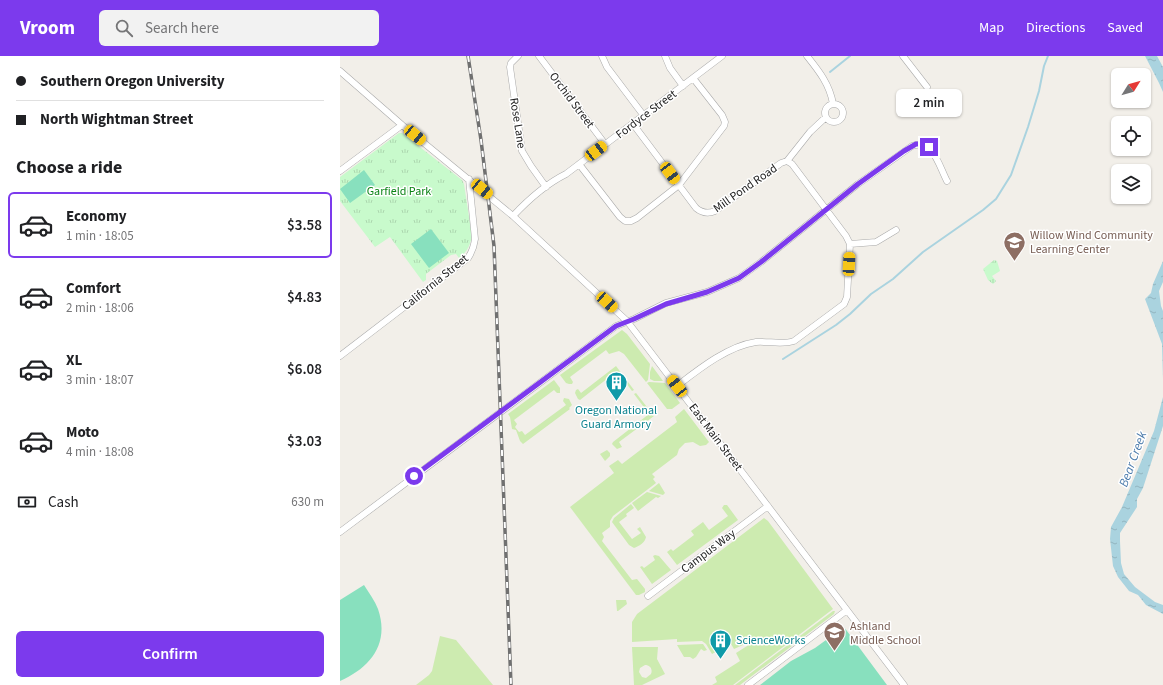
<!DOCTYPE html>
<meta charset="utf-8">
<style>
body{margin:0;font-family:"Source Sans 3",sans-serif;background:#f2f2f2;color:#202124;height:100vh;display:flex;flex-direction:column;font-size:15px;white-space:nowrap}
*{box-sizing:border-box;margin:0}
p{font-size:13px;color:#757577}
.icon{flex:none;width:22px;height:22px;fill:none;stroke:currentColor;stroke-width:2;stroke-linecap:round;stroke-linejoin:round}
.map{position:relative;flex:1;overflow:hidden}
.sheet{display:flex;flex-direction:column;background:#fff;width:340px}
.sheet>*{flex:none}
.hud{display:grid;align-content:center;height:88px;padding:0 16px;background:#fff}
.needle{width:26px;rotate:53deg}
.controls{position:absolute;left:771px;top:12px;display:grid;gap:8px}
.controls a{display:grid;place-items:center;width:40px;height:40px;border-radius:6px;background:#fff;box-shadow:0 1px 3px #0004;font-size:20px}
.end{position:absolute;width:18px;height:18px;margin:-9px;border:5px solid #7c3aed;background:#fff;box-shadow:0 0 0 2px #fff}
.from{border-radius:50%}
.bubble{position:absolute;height:28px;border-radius:6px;background:#fff;box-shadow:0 1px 3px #0004;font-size:13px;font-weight:600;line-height:28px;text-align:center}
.car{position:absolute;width:12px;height:24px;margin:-12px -6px;border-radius:5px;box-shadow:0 0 3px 1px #0007;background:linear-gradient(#f5c518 24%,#345 0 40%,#f5c518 0 76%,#345 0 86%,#f5c518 0)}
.hud b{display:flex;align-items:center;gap:14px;height:38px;font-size:15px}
.hud b+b{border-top:1px solid #e0e0e0}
.hud i{width:10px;height:10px;background:#202124}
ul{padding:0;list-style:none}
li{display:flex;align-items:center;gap:12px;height:66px;margin:0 8px 6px;padding:0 8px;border:2px solid transparent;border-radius:6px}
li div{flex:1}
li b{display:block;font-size:15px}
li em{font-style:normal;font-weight:600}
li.on{border-color:#7c3aed}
li>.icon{width:36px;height:36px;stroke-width:1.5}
h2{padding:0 16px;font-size:18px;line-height:48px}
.pay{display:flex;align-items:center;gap:10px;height:44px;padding:0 16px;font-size:15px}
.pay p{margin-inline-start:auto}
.action{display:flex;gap:8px;margin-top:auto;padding:8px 16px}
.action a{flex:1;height:46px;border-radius:6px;background:#7c3aed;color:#fff;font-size:16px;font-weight:600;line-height:46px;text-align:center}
header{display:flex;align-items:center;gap:24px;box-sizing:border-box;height:56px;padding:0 20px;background:#7c3aed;color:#fff}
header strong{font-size:19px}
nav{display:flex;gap:22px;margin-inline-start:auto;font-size:14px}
.search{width:280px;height:36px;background:#f2f2f2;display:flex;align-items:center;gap:10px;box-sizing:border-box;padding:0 14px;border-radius:6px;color:#757577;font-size:15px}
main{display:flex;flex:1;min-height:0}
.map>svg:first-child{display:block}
</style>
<header>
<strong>Vroom</strong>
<div class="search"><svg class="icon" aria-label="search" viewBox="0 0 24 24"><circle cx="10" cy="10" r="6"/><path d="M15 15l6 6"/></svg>Search here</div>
<nav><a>Map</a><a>Directions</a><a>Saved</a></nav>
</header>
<main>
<section class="sheet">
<div class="hud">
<b><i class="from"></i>Southern Oregon University</b>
<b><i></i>North Wightman Street</b>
</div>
<h2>Choose a ride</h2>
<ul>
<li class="on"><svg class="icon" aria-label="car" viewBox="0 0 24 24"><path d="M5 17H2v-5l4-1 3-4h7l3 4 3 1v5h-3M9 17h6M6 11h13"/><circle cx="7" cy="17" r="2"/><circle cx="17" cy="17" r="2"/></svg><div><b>Economy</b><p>1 min · 18:05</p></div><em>$3.58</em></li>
<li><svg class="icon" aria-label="car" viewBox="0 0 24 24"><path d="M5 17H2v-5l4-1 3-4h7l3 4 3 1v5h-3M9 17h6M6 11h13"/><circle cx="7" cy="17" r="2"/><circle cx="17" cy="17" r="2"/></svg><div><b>Comfort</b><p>2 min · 18:06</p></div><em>$4.83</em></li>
<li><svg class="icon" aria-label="car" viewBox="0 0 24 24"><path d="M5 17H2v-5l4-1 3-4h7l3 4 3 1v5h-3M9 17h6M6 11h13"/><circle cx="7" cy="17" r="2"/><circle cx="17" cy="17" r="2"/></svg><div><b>XL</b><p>3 min · 18:07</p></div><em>$6.08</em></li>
<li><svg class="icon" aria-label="car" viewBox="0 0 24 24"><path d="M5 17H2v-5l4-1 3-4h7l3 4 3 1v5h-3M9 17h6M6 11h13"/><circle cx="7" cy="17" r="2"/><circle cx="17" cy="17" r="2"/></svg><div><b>Moto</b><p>4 min · 18:08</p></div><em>$3.03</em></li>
</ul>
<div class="pay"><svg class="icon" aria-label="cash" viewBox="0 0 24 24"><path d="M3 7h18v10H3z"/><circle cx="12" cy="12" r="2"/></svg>Cash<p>630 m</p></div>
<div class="action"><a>Confirm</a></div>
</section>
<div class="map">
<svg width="823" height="629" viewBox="0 0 823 629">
<defs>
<pattern id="park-tufts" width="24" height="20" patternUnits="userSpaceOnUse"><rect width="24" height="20" fill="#c8facc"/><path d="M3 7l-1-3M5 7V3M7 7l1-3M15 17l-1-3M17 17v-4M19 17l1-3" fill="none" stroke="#acd6af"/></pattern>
<pattern id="water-ripples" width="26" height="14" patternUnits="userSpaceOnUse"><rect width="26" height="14" fill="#aad3df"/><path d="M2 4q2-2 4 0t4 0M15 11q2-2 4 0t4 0" fill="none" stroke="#92b5bf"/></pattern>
</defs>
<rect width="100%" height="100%" fill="#f2efe9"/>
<path fill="#cdebb0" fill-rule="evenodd" d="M282,274L287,278L310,308L308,324L306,326L284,298L279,295L269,298L266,294L230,321L233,326L232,328H229L226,327L220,319Z
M276,310L294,334L292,335L277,315L240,344L238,343L235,337L236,334L238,333L241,337Z
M312,310L323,325H314L310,323V316Z
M214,324L220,332V337H217L214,334L174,364L177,368L175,371L179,376L182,375L185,379L226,349L223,345L224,342L229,343L232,349L229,352L230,353L183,388L180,385L176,374L172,373L170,361L168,358Z
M309,326L325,327L340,347L332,353H327L307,327Z
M296,337L314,360L279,386L282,391L277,393L272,388L273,386L309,358L294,338Z
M344,353L369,386L366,389L360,390L353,386L345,387L339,393L337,399L312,418L315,421L313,423L316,427L273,460L270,465V471L262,477L264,481L262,485L292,524L297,523L305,533V536L299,539H296L230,451L274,417L269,410L278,404L282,408L337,366L335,361Z
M267,394L270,397V400L265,405L260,398Z
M319,427L325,437L323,439L309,435Z
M307,436L321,440L318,442L316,441L298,455L292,447Z
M291,448L294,452L286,458L287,460L279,466L292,483L301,477L297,473L300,471L306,481C305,487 299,490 294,492L289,489L272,466L274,462Z
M384,449H387L398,464L337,509L327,496L331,493L333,495L354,479L351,475L363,466L369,474L388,460L382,452Z
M424,462L428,465L493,553L393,629H372L377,626L375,621L400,605L396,597L423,580L394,593L391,588L372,598L366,588L362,585L337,586V583L292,586V566L297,558Z
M315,499L319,500L331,514L312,528L300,511L302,510L304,512L315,504L313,500Z
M276,544H286L287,548L278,555H277Z
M493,555H495L494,558L400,629H395Z
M100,580L116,584L153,629H76L89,619L92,615Z
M363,588L367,594L364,595L361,593L356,601L353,603L350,601H344L337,589Z
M292,591H318L317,603L325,618L302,629H294ZM305,609C310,609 313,613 311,618L306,622L302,621L299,616L300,612Z"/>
<path fill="url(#park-tufts)" d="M59,77H62L122,124L124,128L132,180C130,190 127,196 119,202L116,198L111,199L86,218V224L83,226L50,181L35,191L0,145V121Z
M654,204L657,205L660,215L652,220L656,225L653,228L648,224L643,213Z"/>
<path fill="#88e0be" d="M24,114L35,129L10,147L0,133Z
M91,173L109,197L89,212L71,188Z
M24,529C29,537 35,545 38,553C50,588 30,612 0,625V544Z
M504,571L547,629H420L451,605L475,592Z"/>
<path fill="url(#water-ripples)" d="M805,0H817L823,11V36L819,27Z
M823,205V226L819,235L821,250L823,255V323L822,288L805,243L811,237L813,228Z
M823,341V370L803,432L797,443V451L780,477V485L781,507L784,518L795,531L815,546L823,549V558L806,549L798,539L789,535L778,521L773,510L770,483L771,471L782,451L814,375Z"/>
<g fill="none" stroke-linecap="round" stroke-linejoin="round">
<path stroke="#aad3df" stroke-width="2" d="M490,16L510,0
M443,303L496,269L510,258L531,238L553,223L583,196L643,154L656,143L671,119L688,71L699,35L704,10L708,0"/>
<defs>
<path id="minor" d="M178,0L171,7L170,11L182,95L191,110L206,131
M199,0L265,88
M262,0L267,11L304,60
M325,0L330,12L343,30
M467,0C479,15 490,29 493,48
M563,0L587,31
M0,15L62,69L173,160L287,265L564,629
M485 57a9 9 0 1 1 18 0a9 9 0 1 1-18 0Z
M293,68L356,152C362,157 368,158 375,155L441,107L447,105L452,108L506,180L510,188L507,241L504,248L454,285C442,289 429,285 416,286C388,290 359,313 337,330
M447,105L470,76L486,61
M239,108L280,161L285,165H291L297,162L339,129L384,70L385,66L382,59L353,22
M0,115L62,69
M173,160C188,144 206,128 226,118L382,0
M510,188L536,186L556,174
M0,300L128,202C132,196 134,191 135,183L129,123
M0,476L276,270L294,263L326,247L367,236L399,222L421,206L518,128L572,90C593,82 599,110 607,125
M308,540L428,450
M408,629L507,554"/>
</defs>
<use href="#minor" stroke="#a9a9a9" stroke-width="7"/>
<use href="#minor" stroke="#fff" stroke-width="6"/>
<defs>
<path id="rail" d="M128,0L141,84L154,190L171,629"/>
</defs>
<use href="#rail" stroke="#707070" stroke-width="3.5"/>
<use href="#rail" stroke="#fff" stroke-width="2" stroke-dasharray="6" stroke-linecap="butt"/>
</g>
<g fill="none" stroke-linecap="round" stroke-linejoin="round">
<path stroke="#7c3aed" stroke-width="5" d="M74,420L276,270L294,263L326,248L367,236L399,222L421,206L518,128L564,95L576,88H581L589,91"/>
</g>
<defs>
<symbol id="school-pin" viewBox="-11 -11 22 30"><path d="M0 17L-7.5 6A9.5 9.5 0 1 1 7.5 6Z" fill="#8d6e63" stroke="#fff"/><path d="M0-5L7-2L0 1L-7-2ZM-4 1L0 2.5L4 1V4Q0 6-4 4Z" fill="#fff"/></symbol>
<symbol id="building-pin" viewBox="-11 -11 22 30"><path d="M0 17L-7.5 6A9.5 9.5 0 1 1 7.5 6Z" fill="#0f9aa8" stroke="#fff"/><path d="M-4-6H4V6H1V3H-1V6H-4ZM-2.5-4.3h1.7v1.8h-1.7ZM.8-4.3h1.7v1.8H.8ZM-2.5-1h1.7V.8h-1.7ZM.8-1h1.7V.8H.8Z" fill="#fff"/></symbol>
</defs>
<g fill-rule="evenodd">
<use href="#school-pin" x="662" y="174" width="25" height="34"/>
<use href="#building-pin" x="264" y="314" width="25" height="34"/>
<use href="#school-pin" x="482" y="564" width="25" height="34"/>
<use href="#building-pin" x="368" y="572" width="25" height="34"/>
</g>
<g text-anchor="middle" stroke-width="3" stroke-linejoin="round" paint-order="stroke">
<g font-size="12" fill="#222" stroke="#fff">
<text transform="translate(232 44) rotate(53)" y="4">Orchid Street</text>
<text transform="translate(306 58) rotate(-37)" y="4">Fordyce Street</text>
<text transform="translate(178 67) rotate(81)" y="4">Rose Lane</text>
<text transform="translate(405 132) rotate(-35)" y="4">Mill Pond Road</text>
<text transform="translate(95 226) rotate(-39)" y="4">California Street</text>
<text transform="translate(376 381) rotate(53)" y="4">East Main Street</text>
<text transform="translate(368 495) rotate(-37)" y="4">Campus Way</text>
</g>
<g font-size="12" fill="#0c8416" stroke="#fff">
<text x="59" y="139">Garfield Park</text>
</g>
<g font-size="12" fill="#785e54" stroke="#fff" text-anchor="start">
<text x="690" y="183">Willow Wind Community<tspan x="690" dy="14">Learning Center</tspan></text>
<text x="510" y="574">Ashland<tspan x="510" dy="14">Middle School</tspan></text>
</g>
<g font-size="12" fill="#0d838f" stroke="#fff">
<text x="276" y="358">Oregon National<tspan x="276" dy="14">Guard Armory</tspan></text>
<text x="396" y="588" text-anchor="start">ScienceWorks</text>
</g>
<g font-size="13" font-style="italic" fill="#4a7aab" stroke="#fff">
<text transform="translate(792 403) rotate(-70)" y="5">Bear Creek</text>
</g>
</g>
</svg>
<div class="controls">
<a><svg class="needle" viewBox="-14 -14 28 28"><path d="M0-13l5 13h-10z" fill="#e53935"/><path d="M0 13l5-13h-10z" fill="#757577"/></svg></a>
<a><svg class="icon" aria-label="locate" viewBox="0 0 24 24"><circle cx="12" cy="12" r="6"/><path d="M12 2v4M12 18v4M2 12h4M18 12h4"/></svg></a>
<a><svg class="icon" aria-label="layers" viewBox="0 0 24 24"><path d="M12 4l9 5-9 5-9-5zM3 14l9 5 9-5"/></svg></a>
</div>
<i class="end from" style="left:74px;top:420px"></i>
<i class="end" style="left:589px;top:91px"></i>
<div class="bubble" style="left:556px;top:33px;width:66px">2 min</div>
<i class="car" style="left:75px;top:79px;rotate:129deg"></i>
<i class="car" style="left:256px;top:95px;rotate:53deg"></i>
<i class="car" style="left:330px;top:117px;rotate:143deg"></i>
<i class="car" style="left:142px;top:133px;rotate:129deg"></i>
<i class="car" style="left:509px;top:208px;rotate:3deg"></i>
<i class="car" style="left:267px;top:246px;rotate:132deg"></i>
<i class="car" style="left:337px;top:330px;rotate:322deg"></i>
</div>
</main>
